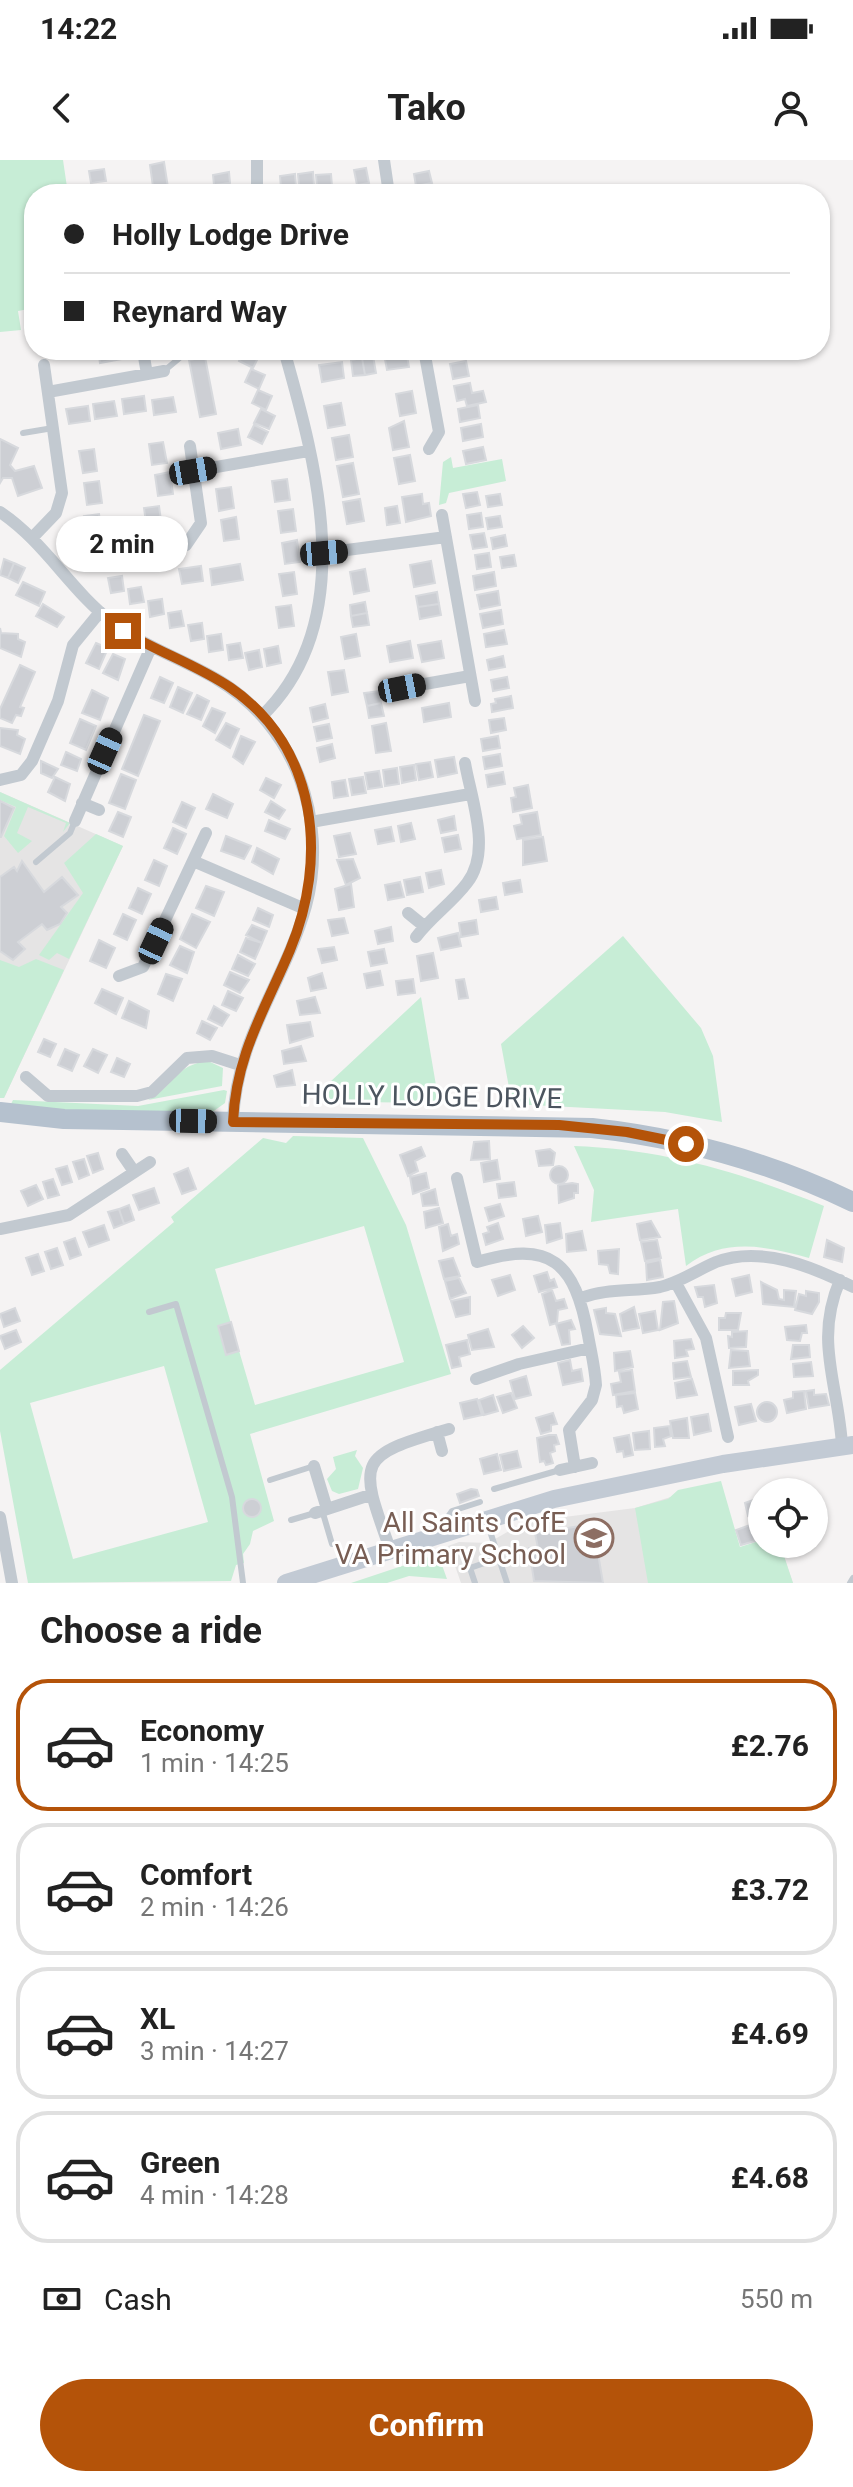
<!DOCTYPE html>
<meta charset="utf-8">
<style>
body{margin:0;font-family:Roboto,sans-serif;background:#f6f6f6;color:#222;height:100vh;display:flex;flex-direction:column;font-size:30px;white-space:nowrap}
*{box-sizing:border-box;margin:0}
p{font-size:26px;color:#767676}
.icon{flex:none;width:44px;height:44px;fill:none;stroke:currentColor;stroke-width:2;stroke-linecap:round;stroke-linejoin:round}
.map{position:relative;height:1423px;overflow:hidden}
.panel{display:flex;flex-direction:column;background:#fff;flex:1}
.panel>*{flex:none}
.hud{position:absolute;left:24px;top:24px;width:806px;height:176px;border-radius:32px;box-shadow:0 2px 6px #0004;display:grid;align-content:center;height:176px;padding:0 40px;background:#fff}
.buttons{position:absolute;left:748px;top:1318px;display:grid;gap:16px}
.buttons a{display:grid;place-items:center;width:80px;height:80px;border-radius:50%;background:#fff;box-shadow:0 2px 6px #0004;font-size:40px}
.end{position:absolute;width:36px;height:36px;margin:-18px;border:10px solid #b45309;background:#fff;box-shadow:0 0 0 4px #fff}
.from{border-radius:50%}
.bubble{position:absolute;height:56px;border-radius:28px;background:#fff;box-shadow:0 2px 6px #0004;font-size:26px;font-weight:700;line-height:56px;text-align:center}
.car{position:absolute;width:24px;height:48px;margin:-24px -12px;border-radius:10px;box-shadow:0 0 6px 2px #0007;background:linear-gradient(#222 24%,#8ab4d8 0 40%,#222 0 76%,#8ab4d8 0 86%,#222 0)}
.hud b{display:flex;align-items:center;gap:28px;height:76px;font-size:30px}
.hud b+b{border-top:2px solid #e0e0e0}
.hud i{width:20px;height:20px;background:#222}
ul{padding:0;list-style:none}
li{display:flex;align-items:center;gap:24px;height:132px;margin:0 16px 12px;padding:0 24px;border:4px solid #e0e0e0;border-radius:32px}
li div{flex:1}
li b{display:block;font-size:30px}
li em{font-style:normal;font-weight:700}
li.current{border-color:#b45309}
li>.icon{width:72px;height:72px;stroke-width:1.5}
h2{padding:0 40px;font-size:36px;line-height:96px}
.pay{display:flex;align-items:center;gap:20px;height:88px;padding:0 40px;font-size:30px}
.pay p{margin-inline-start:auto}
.primary-button{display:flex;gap:16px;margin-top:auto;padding:16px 40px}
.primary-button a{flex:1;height:92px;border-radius:48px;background:#b45309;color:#fff;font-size:32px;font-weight:700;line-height:92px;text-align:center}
.status{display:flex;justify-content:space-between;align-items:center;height:56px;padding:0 40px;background:#fff;direction:ltr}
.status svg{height:22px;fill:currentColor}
header{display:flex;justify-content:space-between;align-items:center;height:104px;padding:0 40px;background:#fff;font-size:36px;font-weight:700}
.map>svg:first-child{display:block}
</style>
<div class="status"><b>14:22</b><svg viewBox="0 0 49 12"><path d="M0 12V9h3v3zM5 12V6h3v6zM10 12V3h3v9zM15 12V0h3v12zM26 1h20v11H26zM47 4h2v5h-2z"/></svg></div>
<header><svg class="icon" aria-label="back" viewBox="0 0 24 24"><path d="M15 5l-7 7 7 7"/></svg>Tako<svg class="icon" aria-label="person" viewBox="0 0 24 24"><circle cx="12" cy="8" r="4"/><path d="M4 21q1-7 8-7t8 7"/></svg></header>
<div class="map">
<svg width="853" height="1423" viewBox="0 0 853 1423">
<rect width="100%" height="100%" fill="#f5f3f3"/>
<path fill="#e5e4e4" d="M0,632L123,686L4,938H0Z
M674,1336L694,1404L762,1380V1384H780L793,1423H461L448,1386L459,1382L488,1383L525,1362L635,1348Z"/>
<path fill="#c7edd6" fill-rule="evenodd" d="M0,0H63L68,34H34V148L18,151L21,170L0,172Z
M451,297L453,308L502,299L506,321L449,333L446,343L439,345L443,302Z
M0,632L70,663L63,672L66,663L28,647L17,673L32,681L18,693L4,676L16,647L0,640Z
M96,674L123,686L69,799L57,793L49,800L39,795L83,733L64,703Z
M623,776L701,868L713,896L722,962L665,952L512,944L501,884Z
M36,799L64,810L4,938H0V800L19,807Z
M421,837L439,943L356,942L314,937Z
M208,901L223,908L222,926L148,940C175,926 174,905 208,901Z
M224,930L227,931L225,943L211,953L57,952L10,946L13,940L138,946Z
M293,976L363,978L406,1065L451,1214L250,1274L274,1361L253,1371L250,1384L243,1394L244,1403L236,1405L231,1421L28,1423L0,1271V1210L174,1062L171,1057L263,978L286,983ZM364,1066L404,1202L255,1245L215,1109ZM164,1206L208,1362L73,1399L30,1243Z
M574,986C663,989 743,1013 824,1046L809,1098C766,1086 724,1077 686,1106L678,1049L591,1062L594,1030Z
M357,1290L355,1296L363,1308L358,1329L339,1334L332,1331L327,1319L336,1309L333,1297Z
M721,1321L740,1387L762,1380V1384H780L793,1423H648L635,1348L668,1339L678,1330Z
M438,1394L447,1419L409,1416L387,1423H351Z"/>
<path fill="#cdcfd4" stroke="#d7d9dd" stroke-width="2" d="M164,2L169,34H154L150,5Z
M366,8L369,23L357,25L354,10Z
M104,9L106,21L91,23L89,11Z
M429,11L432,23L416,26L414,14Z
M229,12L230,23L214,25L213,15Z
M313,12L314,25L299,26L298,14Z
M295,14L296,27L281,28L280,16Z
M331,14L332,26L317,27L316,15Z
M98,190H120L122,199L100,203Z
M244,190L260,194L253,208L239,201Z
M406,190L409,207L387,210L384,194Z
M373,196L376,213L365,215L362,198Z
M205,197L216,254L200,257L189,200Z
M362,198L365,215L353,216L351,200Z
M466,201L469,216L453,219L450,204Z
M342,202L344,218L322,222L319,205Z
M251,209L265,215L259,229L245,222Z
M470,223L472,233L483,231L486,242L467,246L465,239L457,241L454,226Z
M258,230L272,236L266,250L252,243Z
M412,231L416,253L400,256L396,234Z
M144,236L146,251L124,254L122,239Z
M173,237L176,252L154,255L152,240Z
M114,241L117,256L95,259L93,244Z
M341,243L345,265L328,268L324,246Z
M478,245L480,258L460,262L458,249Z
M88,246L90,261L69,264L66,249Z
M261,249L275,256L269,269L254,263Z
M404,261L409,287L393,290L389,268Z
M481,264L483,277L463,281L461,268Z
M254,265L268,272L262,284L248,277Z
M238,269L241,285L221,289L218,273Z
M349,275L353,297L336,300L332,278Z
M0,279L18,288L10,305L15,311L34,306L42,328L18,336L12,318H3L0,323Z
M163,282L167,303L152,305L149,284Z
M483,287L486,300L466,304L463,291Z
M94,289L97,311L83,313L79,291Z
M410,295L415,321L399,324L394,298Z
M353,303L359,334L343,337L337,306Z
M170,312L173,334L158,336L155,315Z
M287,319L290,340L275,342L272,321Z
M99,321L102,343L87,345L84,323Z
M231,327L234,348L219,351L216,329Z
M477,332L480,345L466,348L463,334Z
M422,334L423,344L429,343L431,356L406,362L402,337Z
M500,334L502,345L488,347L486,336Z
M360,339L364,361L347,364L343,342Z
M159,346L162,368L147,370L144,348Z
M397,346L400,363L387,365L385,348Z
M293,349L296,371L281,373L278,351Z
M481,353L483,367L469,369L467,355Z
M99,354L102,376L87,378L84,356Z
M500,356L502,367L488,369L486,358Z
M236,357L239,379L224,381L221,360Z
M484,373L487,387L473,389L470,375Z
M505,375L507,386L493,389L491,378Z
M164,378L167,399L152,402L149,380Z
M297,380L300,402L285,404L282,383Z
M489,393L491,407L477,409L475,395Z
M514,395L516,406L502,408L500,397Z
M4,399L14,403L8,418L0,415Z
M431,401L435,423L414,427L410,405Z
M14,403L25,408L18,423L8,418Z
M240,404L243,420L212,425L210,409Z
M201,406L203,421L182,424L179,409Z
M365,409L369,431L354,434L350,412Z
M294,412L297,434L283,436L279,414Z
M494,412L496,426L475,430L473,416Z
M122,416L124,431L111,433L108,418Z
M23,422L45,432L39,446L16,435Z
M141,427L144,442L130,444L128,429Z
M498,431L500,445L480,449L477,435Z
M437,432L439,444L418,447L416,436Z
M162,439L164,454L150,457L148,441Z
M365,442L367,453L351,456L350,445Z
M43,444L64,457L57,467L36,456Z
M439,444L441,455L420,459L418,447Z
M291,445L294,466L279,468L276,447Z
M501,450L503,464L483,468L480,454Z
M181,451L184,466L170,468L168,453Z
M367,453L369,465L353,467L351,456Z
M202,463L204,479L191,481L188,465Z
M0,468L1,473L18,474V479L25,482L21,497L0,488Z
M504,470L507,484L486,487L484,474Z
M221,474L223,490L209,492L207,476Z
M356,474L360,496L345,499L341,477Z
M410,481L413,498L390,502L387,486Z
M441,481L444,498L422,502L418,485Z
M96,483L108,488L99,509L86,503Z
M240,483L243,498L229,500L227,485Z
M278,486L281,503L267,506L264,489Z
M259,490L262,507L249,510L245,493Z
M113,494L125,499L118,520L103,513Z
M503,496L505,507L489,510L487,500Z
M20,505L35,512L20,547L24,548L21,556L16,555L12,563L0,558V549Z
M344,510L348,532L332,535L328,512Z
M160,517L173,523L164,543L151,538Z
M507,517L509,528L493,531L491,520Z
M178,527L192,533L183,553L170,547Z
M92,530L108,538L100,560L82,553Z
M379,531L381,543L367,546L364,533Z
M197,535L209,541L201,560L187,554Z
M511,536L513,548L492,552L491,544L496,543L495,539Z
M381,543L384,556L369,558L367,546Z
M449,543L451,557L424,562L422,548Z
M325,544L328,558L313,562L310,548Z
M212,548L225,553L215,573L203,566Z
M144,555L160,561L138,616L122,609Z
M504,558L506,570L491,573L489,560Z
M80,559L96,566L86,590L70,583Z
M226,563L239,569L230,588L216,580Z
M386,563L391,591L376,593L372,566Z
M329,564L332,578L317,581L314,567Z
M0,568L18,570L17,575L25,579L20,594L0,586Z
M241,576L255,582L243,604L233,597Z
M498,576L500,588L483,591L481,579Z
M332,584L335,598L320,602L317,588Z
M66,592L81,599L77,611L61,605Z
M500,594L502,606L485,609L483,597Z
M454,597L457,613L438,617L435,600Z
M41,601L58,609L52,618L41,613Z
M430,602L433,617L419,620L416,604Z
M414,605L416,620L402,623L400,607Z
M397,608L399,624L385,626L383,610Z
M379,611L382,627L368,629L365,613Z
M503,612L505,624L488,627L486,615Z
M121,614L136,620L125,649L109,643Z
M55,617L70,624L65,641L48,632Z
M363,617L366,633L352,635L349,619Z
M266,618L281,625L274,638L260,630Z
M345,620L348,636L334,638L332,622Z
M528,625L532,648L513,652L511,638L516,637L514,628Z
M213,634L233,644L227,658L206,649Z
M0,641L14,648L1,677H0Z
M271,641L285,650L279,659L265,652Z
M182,642L195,648L186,668L173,662Z
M118,652L131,657L123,677L109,671Z
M537,652L541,675L517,679L514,666L522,664L520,655Z
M454,656L456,670L441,673L438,660Z
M269,660L290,669L285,679L265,671Z
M411,663L415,679L401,682L398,666Z
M391,667L394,681L378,684L375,670Z
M173,668L186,674L177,694L164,688Z
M350,673L356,694L339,697L334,676Z
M458,675L461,689L445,692L442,678Z
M226,676L251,686L244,699L221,691Z
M543,677L547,701L523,705V680Z
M257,688L279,699L273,714L252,702Z
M353,699L360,718L346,725L337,700Z
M154,700L167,706L159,726L145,720Z
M22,701L44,732L62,717L78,735L61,747L67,753L60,764L47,770L42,764L18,782L25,789L13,800L0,791V717L14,707L17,711Z
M441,710L444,724L429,728L426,713Z
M420,717L423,732L407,735L404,720Z
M520,720L522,732L505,735L503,723Z
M400,722L404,737L388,740L385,725Z
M351,724L354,747L339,750L335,729Z
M206,726L224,732L214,756L196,748Z
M138,728L151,734L142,754L129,748Z
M496,737L498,749L481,752L479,740Z
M258,748L273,755L269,767L253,760Z
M123,754L136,760L127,780L114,774Z
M192,754L210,762L196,788L180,779Z
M344,758L348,773L332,776L328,760Z
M476,760L478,774L461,777L459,763Z
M252,765L267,771L262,783L246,775Z
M391,767L393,781L378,784L375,771Z
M458,773L461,786L441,790L438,778Z
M246,778L262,783L255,799L240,792Z
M99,780L115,788L106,808L90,801Z
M180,786L194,792L187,813L170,805Z
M334,787L337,800L322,803L318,789Z
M384,789L387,803L371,806L368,792Z
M433,793L438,818L421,821L417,796Z
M238,795L255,804L248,816L232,809Z
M380,811L383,825L367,828L364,814Z
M230,812L249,820L240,833L224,825Z
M322,813L326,828L311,831L308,818Z
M166,814L182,819L173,841L158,834Z
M413,819L415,833L398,835L396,821Z
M464,819L468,838L459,839L456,820Z
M102,829L123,838L116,854L95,843Z
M228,831L243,838L236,851L222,845Z
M315,837L320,853L300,855L297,841Z
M129,841L149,851L146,868L122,858Z
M214,846L229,855L222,866L208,859Z
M202,861L217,868L210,880L197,873Z
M310,862L313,876L290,883L287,865Z
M44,879L56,884L50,897L38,892Z
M301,886L306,901L284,904L282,891Z
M65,889L79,895L72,911L58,905Z
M93,889L107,895L98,913L84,906Z
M117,898L130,904L124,917L111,912Z
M292,910L295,925L277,927L274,916Z
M489,981L490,999L471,1000L474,982Z
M421,987L425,996L415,1001L418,1011L408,1016L400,995Z
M550,989L555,993L553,1005L539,1006L536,991Z
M98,993L103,1009L93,1013L87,996Z
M84,999L89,1015L79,1019L73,1002Z
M497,1000L500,1019L484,1022L481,1003Z
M67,1006L72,1022L62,1025L56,1009Z
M550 1015a9 9 0 1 1 18 0a9 9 0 1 1-18 0Z
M188,1008L196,1029L182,1034L174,1014Z
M426,1013L429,1028L413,1034L410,1017Z
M53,1019L59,1035L48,1038L43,1022Z
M514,1022L516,1036L499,1038L497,1024Z
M572,1023L578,1024V1033H574V1038L559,1043L558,1025Z
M36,1025L43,1039L28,1046L21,1031Z
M154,1028L159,1043L139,1050L133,1035Z
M435,1029L438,1045L423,1046L421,1034Z
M500,1044L504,1056L489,1061L485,1048Z
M129,1045L134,1060L124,1064L119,1049Z
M439,1048L443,1063L426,1068L424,1052Z
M119,1049L124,1064L114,1068L108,1052Z
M538,1056L542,1072L526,1076L523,1059Z
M651,1061L660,1077L640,1080L637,1064Z
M498,1063L503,1079L486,1085L483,1074L489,1072L487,1067Z
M560,1063L562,1078L547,1083L545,1065Z
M448,1064L451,1076L457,1074L459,1084L443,1091L439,1067Z
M104,1065L109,1080L89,1087L83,1072Z
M582,1071L586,1090L567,1092L566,1074Z
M75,1078L81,1095L70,1099L64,1082Z
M657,1080L661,1098L645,1101L641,1082Z
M827,1080L844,1088L842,1102L824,1097Z
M57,1088L63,1105L51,1109L45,1092Z
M619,1089L618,1114L610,1113L608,1105L599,1104L598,1091Z
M38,1094L44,1111L32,1115L26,1098Z
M453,1098L460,1116L444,1119L439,1101Z
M660,1100L663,1117L647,1120L646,1103Z
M547,1112L550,1121L554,1119L557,1127L539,1132L534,1116Z
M510,1115L515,1130L498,1136L492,1120Z
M749,1115L752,1132L736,1136L732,1119Z
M459,1118L466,1133L450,1139L445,1121Z
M761,1122L777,1130L779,1139L784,1140V1130L796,1131L794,1147L763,1144Z
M714,1125L717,1143L705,1147L703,1137H698L695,1127Z
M552,1130L556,1141L564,1139L567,1148L558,1150L557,1163L550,1165L542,1134Z
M806,1131L819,1133V1142L812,1154L795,1150L799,1134L806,1136Z
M470,1137V1154L456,1157L451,1141Z
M674,1141L678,1163L660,1170L663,1142Z
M634,1147L639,1168L623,1171L620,1154Z
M15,1148L20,1161L4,1167L0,1154Z
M606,1148V1153L615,1154L621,1176L600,1174L594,1150Z
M655,1151L658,1170L643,1173L639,1154Z
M726,1153H741L738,1170H719V1158H725Z
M571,1160L575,1169L569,1170L570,1184L562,1185L556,1164Z
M231,1162L239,1191L226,1195L218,1166Z
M806,1165L807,1173H802L800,1181L787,1180L785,1167Z
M523,1166L534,1178L522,1188L512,1175Z
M488,1169L494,1187L472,1190L468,1175Z
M16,1170L21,1182L5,1189L0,1176Z
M747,1171L746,1187L729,1188L728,1176L732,1177V1172Z
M691,1179L694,1189L686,1190L688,1196L675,1198L674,1181Z
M467,1180L470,1194L459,1197L461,1206L452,1208L446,1185Z
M793,1185H809L810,1197L791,1199Z
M731,1190L748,1191L750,1206L729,1208Z
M630,1191L633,1207L615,1211L614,1193Z
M570,1200L572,1211L581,1209L583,1221L563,1225L558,1203Z
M687,1201L691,1217L674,1219L673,1203Z
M811,1202L813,1216L794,1217L793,1204Z
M632,1210L635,1231L613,1235L611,1224L621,1222L619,1212Z
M758,1210V1215L748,1221L749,1225H733V1211Z
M526,1216L531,1235L515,1239L510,1221Z
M692,1219L697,1235L677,1238L675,1223Z
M814,1230V1235L826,1234L829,1245L809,1248L806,1231Z
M804,1231L806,1249L787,1253L784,1240L793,1238V1232Z
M511,1233L517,1248L503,1253L497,1237Z
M635,1233L638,1249L624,1253L622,1246L617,1247L616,1235Z
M493,1235L498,1251L484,1255L479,1240Z
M477,1239L482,1255L464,1259L460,1243Z
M757 1252a10 10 0 1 1 20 0a10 10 0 1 1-20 0Z
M751,1244L756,1261L739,1265L735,1247Z
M553,1253L557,1264L551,1265V1271L541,1274L536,1258Z
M708,1254L711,1271L694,1275L691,1257Z
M687,1258L689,1278H673L670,1261Z
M669,1266L671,1276L663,1279L665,1286L655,1287L654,1268Z
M649,1271L650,1289L635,1290L633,1273Z
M549,1275H556L559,1284L554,1285L555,1291L550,1293L553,1303L546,1305L544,1301L540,1302L537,1278Z
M629,1275L633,1295L624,1297L623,1291L617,1292L614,1278Z
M517,1291L521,1307L504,1311L500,1295Z
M497,1294L501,1310L484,1314L480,1299Z
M471,1329L477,1330L479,1336L460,1343L457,1334Z
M762,1337V1353L748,1356L745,1343Z
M243 1348a9 9 0 1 1 18 0a9 9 0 1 1-18 0Z
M593,1364L603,1423L534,1421L529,1388H538L535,1373Z
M750,1365L755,1381L741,1385L736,1370Z"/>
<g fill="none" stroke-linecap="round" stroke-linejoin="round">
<path stroke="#c2c9d0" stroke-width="6" d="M164,211L189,190
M23,273L53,268
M36,702L70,673L75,661
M149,1152L176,1144L232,1337L243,1423
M270,1320L314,1306
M494,1329L560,1310
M322,1350L332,1384
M291,1360L315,1353
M445,1361L452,1351L480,1342
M487,1362L507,1423
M475,1423L470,1408L499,1398
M850,1423L853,1418"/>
<path stroke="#c2c9d0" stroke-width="12" d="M384,0L389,34
M116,33L134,31
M257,34V0
M424,190L439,272L429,289
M285,196L301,190
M144,197L147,214
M48,232L164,211
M193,311L308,291
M0,352C45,382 70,430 112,462C144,487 183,499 218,520C295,566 329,660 306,746C284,824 236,877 233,962
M442,355L475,541
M32,378L56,353L62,333L44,205
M186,385L201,363L190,286
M324,393L446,377
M402,528L470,516
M262,556C360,461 317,306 284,190
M0,620L21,615L32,601L58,541L73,485L100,452
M82,643L99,650
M75,661L151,487
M311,662L470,634
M193,701L305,749
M408,753L424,766
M416,777C431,757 452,743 467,723C492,691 471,639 465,603
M119,816L143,807L206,673
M26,917L48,936H137L152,932L187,898L212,896L240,905
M122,994L133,1010
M457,1018L477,1102C551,1079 575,1103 588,1175C591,1192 595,1208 596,1225L592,1240L569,1270L575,1307
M0,1069L69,1055L150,1002
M840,1120C814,1181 838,1222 842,1285
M676,1123L706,1178L728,1277
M581,1138C607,1128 633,1132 660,1127C681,1122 697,1110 716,1102C761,1085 813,1107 853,1127
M476,1219L519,1204L590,1188
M437,1272L442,1291
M314,1306L327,1349
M560,1310L592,1303
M315,1353L370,1335
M0,1357L12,1423
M390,1389C358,1300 356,1296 449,1269"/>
<path stroke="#c2cad4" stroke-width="18" d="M286,1423L554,1339L723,1304L853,1285"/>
<path stroke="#b5c1ce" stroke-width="20" d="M0,952L64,959L592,968C683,978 770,1002 853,1042"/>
</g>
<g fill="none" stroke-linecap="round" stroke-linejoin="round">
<path stroke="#b45309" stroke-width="10" d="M123,471C158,492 197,505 231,528C318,588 328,699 290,790C265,850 236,894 233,962L559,965L627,972L686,984"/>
</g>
<defs>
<symbol id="school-ring" viewBox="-11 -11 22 22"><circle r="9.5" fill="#fff" stroke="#8d6e63" stroke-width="1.5"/><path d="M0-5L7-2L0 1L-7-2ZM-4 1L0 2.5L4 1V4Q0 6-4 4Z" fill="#8d6e63"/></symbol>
</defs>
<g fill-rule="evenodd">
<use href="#school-ring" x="572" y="1356" width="44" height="44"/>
</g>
<g text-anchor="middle" stroke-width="6" stroke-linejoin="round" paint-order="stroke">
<g font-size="28" fill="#4c555f" stroke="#fff">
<text transform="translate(432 936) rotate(1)" y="10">HOLLY LODGE DRIVE</text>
</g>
<g font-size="28" fill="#785e54" stroke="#fff" text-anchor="end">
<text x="566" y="1372">All Saints CofE<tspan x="566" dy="32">VA Primary School</tspan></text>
</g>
</g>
</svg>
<div class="buttons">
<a><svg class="icon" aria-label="locate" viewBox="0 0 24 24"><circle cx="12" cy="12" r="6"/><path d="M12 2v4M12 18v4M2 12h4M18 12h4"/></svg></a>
</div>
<i class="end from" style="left:686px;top:984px"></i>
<i class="end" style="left:123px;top:471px"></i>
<div class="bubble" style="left:56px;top:356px;width:132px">2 min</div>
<i class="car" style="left:193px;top:311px;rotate:80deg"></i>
<i class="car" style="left:324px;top:393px;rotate:85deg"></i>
<i class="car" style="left:402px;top:528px;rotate:79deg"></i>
<i class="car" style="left:105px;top:591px;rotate:24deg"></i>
<i class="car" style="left:156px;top:781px;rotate:25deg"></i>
<i class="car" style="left:193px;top:961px;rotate:91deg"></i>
<div class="hud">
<b><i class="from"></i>Holly Lodge Drive</b>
<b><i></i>Reynard Way</b>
</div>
</div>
<section class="panel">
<h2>Choose a ride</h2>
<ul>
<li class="current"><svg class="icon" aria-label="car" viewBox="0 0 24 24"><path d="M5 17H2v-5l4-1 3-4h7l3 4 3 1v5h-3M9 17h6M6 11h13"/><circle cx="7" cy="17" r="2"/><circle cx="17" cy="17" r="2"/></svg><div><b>Economy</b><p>1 min · 14:25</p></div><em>£2.76</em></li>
<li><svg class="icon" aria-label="car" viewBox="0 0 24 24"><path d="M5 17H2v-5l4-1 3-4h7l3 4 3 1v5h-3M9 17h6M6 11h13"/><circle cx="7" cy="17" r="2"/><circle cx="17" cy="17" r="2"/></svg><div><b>Comfort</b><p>2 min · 14:26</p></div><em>£3.72</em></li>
<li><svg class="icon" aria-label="car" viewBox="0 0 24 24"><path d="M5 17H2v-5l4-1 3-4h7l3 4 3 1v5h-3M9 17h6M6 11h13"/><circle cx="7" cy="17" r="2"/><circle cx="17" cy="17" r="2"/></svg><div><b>XL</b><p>3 min · 14:27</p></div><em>£4.69</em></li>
<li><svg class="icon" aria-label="car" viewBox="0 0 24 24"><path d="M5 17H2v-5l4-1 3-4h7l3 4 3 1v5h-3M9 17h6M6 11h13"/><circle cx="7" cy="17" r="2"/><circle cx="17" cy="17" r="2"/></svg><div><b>Green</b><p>4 min · 14:28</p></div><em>£4.68</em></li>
</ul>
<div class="pay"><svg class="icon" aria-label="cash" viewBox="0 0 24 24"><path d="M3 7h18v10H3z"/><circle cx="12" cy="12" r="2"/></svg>Cash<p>550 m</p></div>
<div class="primary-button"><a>Confirm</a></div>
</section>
